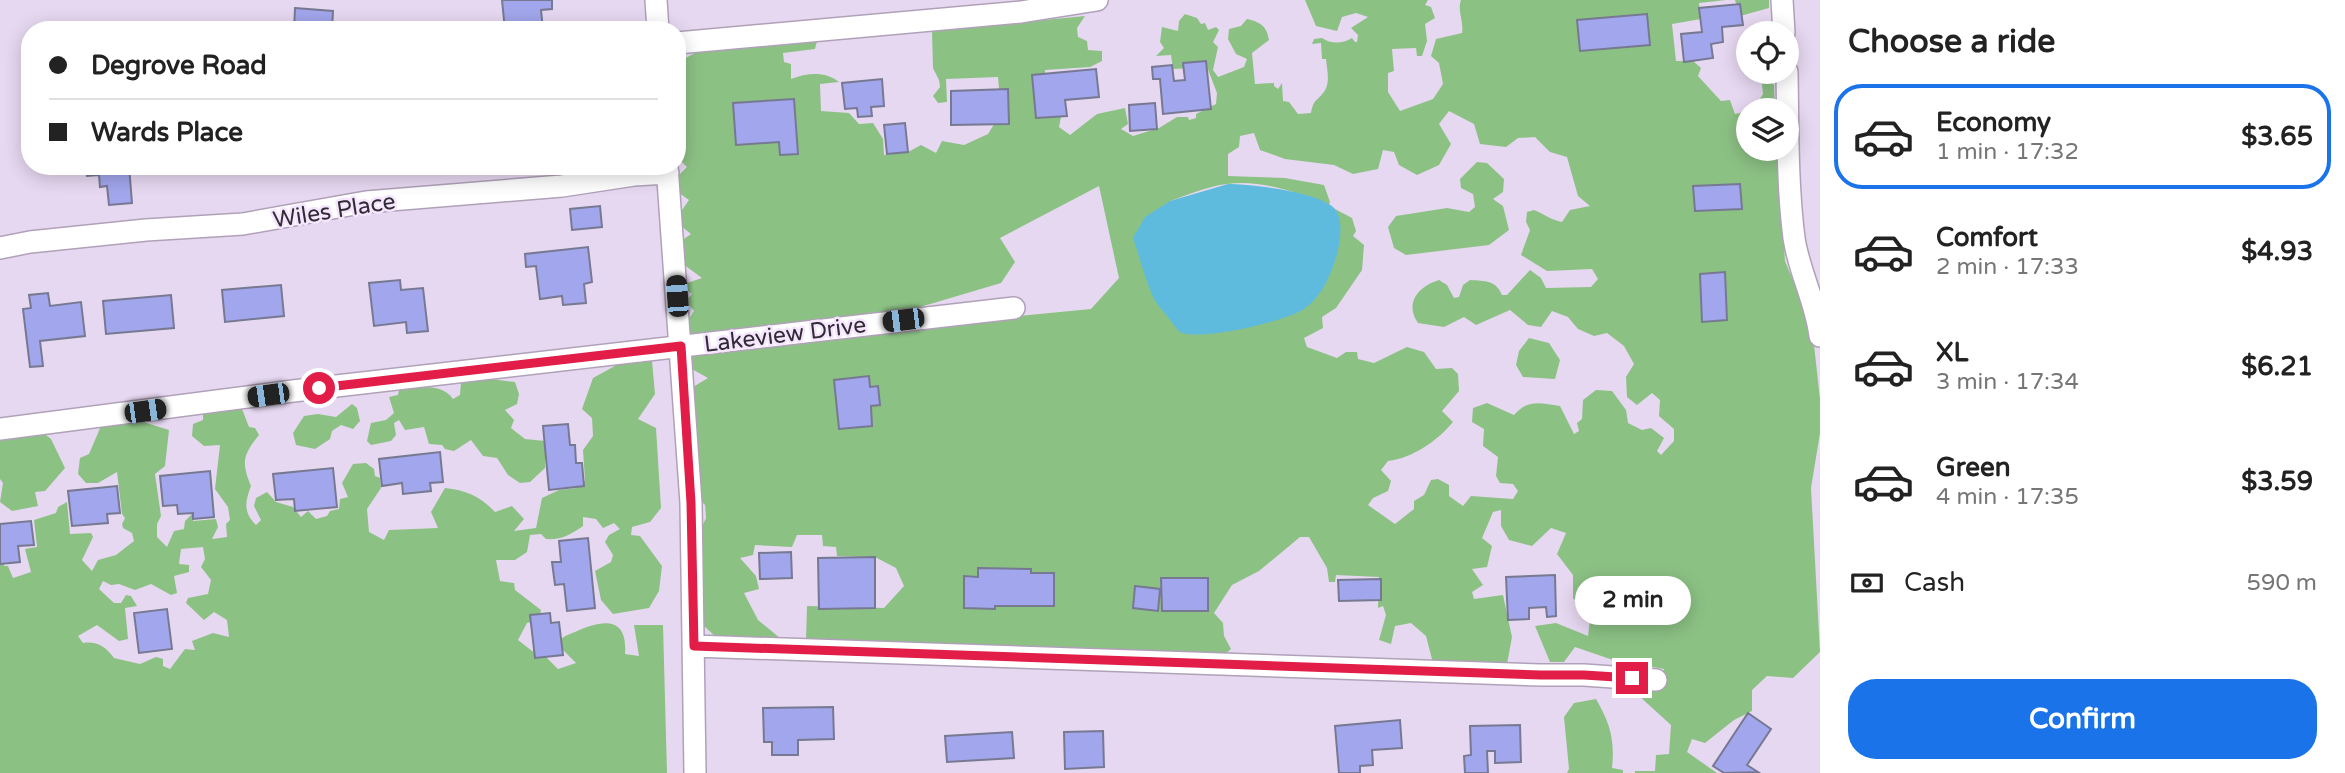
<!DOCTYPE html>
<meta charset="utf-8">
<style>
body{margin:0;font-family:"Varela Round",sans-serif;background:#f6f6f6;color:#222;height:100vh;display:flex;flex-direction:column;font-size:26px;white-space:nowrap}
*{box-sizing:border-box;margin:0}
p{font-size:23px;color:#767676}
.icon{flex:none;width:38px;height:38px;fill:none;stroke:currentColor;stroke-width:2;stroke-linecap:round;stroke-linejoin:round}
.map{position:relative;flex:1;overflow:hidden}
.drawer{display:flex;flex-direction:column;background:#fff;width:525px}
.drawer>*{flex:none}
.banner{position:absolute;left:21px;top:21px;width:665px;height:154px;border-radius:28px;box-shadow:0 4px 18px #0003;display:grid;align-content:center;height:154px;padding:0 28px;background:#fff}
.fabs{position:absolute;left:1736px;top:21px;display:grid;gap:14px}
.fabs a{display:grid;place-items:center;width:63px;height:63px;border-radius:50%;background:#fff;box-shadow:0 4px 18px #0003;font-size:35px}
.end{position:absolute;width:32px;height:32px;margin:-16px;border:9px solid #e11d48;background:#fff;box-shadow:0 0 0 4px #fff}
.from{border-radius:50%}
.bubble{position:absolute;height:49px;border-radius:24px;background:#fff;box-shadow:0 4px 18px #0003;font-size:23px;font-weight:700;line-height:49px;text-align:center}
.car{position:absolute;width:21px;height:42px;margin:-21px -10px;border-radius:9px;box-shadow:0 0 5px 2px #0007;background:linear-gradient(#222 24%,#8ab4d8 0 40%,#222 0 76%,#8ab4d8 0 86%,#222 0)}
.banner b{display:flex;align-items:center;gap:24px;height:66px;font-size:26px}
.banner b+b{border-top:2px solid #e0e0e0}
.banner i{width:18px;height:18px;background:#222}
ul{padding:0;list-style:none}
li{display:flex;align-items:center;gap:21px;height:105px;margin:0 14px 10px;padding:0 14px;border:4px solid transparent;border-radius:28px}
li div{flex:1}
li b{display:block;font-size:26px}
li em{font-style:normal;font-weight:700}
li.active{border-color:#1a73e8}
li>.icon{width:63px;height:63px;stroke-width:1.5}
h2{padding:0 28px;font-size:32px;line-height:84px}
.pay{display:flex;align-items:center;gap:18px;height:77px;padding:0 28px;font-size:26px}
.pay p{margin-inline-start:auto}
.cta{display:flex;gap:14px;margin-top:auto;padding:14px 28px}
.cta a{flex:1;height:80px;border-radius:28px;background:#1a73e8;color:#fff;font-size:28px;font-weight:700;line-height:80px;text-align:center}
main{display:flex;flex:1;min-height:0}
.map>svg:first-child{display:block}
</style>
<main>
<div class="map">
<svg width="1820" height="773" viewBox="0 0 1820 773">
<rect width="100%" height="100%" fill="#e7d8f1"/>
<path fill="#8cc184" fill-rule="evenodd" d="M1305,0H1428L1425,5L1431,7L1435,18L1425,24L1427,41L1422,56H1417L1416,48L1392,49L1394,71L1388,73V92L1400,111L1433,99L1443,84L1439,63L1431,56L1436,39L1462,33C1464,21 1457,11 1461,0H1726L1699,3L1701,19L1672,24L1676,61H1693L1701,68L1698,76L1721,101L1730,100L1735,114L1748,111V149H1778L1785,261L1812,327L1820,399V433L1811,488L1820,652L1793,678L1767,676L1752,690V711L1734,720L1705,743L1692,739L1687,752L1717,773H1635V771H1655L1656,755L1669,754L1671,725L1638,695L1637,684L1660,683L1664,669L1613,660L1575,647L1564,662H1550L1535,626L1556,623L1588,636L1592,602L1573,599V575L1557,554L1566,533L1551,528L1532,546L1509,540L1501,526V510L1493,512L1482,538L1492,546L1487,567L1472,569L1483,585L1472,592L1474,599L1503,595L1512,637L1507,664L1433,663L1426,636L1411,623L1395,626L1391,644L1379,640L1386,615L1383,606L1378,608L1379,577L1336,575L1335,582H1329L1327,568L1309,537H1300L1259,571L1232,585L1214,613L1223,623L1224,636L1231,649L1224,655L806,639L807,606L884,608L904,586L896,568L875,557L837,556L836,547L823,546L822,535H797L792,547L755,545L753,555L740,558L756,576L759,589L744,593L758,620L780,638H717L703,625L701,529L706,518L705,505L701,501L693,387L708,378L690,368L692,347L1091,309L1119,278L1099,186L1000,238L1015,262L1001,283L890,316L690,338L688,320L694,311L686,301L692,294L685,289L684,284L702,278L683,264L681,241L691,234L681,226L680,213L689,200L679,193L677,177L687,167L677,157V119L681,113C675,98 675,76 680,61L697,52L817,41L815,49L783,53L784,62L791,64V79C807,73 825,71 839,82L820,84L821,111L849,113L859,124L873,123L883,139L884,155L910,151L921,145L936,153L942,141L964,145L988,134L1001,113L998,77L946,79L947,102L938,103L933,96L940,87L939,80L933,68L932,31L1085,16L1077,28L1078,37L1087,41L1088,50L1102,51V61L1090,67L1045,70C1046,88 1042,109 1061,117L1059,127L1070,135L1097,114L1125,108L1128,124L1121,129L1133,136L1159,128L1177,117H1188L1189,120L1196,118V114L1216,104L1217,93L1207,67L1173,69L1171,55L1156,56L1164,48L1160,42L1162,27L1178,31L1179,21L1185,14L1197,18L1201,24L1205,23L1208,30L1216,27L1219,30L1213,42L1218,47L1213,70L1218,77L1244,67L1247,59L1236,54L1228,39L1229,29L1241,26L1247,19C1260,22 1267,26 1269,40L1252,53L1255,84L1274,83V86L1278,89L1282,83L1283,101L1289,102L1298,114L1311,113C1314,99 1315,103 1323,93C1331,84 1327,70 1326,59H1322L1321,43L1312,44L1314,39L1322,38C1331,44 1342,44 1352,38L1355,42H1357L1358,35L1351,28L1368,17L1356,13L1342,17L1337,31L1316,26ZM1449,111L1474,124L1480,144L1506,147L1518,138L1535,137L1550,152L1567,157L1578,196L1590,206L1570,210L1562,222C1551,220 1544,214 1534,210L1527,212L1526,222L1530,230L1521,255L1547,271L1592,269L1598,279L1591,287L1546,288L1541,278L1530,270L1507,295H1502C1496,280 1485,281 1470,280L1463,285L1459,297L1454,298L1447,285L1439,280C1419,286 1404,303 1418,323L1444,327L1464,317L1476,325L1510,310L1528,325L1541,327L1552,311L1568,317L1578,329L1594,336L1607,333L1624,346L1634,364L1626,377L1627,397L1637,405L1652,393L1660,400L1659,416L1674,429V441L1661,455L1657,451L1664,438L1651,428L1642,430L1628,423L1626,410L1612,391L1596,390L1583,400L1582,419L1577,423L1579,431L1574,434L1560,406C1540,403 1528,399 1514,415L1487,403L1473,408L1472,422L1484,429L1483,446L1498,457L1496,476L1500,483L1513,484L1518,491L1513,499L1471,496L1463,506L1449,496V485L1438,479L1431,480L1424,495L1414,501V509L1395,524L1368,505L1373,498L1388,491L1391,481L1381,470L1388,461C1413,458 1437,441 1453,422L1442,411L1459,391L1458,374L1452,368L1436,369L1424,352L1407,347L1374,363L1358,359L1357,352H1346L1337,358L1307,347L1304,338L1323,328L1322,317L1336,308L1362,270L1364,245L1353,236L1356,231L1352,218L1335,209L1338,217L1170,201C1188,195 1208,186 1227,184C1260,179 1299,193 1329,205L1330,202L1324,185L1285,178L1228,176V154L1239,147L1240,136L1254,133L1260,150L1285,159L1334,165L1353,174L1378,169L1383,150L1394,152L1399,165L1417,175L1439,165L1451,144L1439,124Z
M1735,0H1769V8L1740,16Z
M1771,82L1774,85L1775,110H1753L1763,94L1762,84Z
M1477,162L1487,163L1504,179L1503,192L1493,199L1503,206L1509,230L1489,245L1406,255L1394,248L1388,227L1396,216L1447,208L1469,212L1475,207L1473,194L1461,188L1460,179Z
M1529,338L1549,343L1560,360L1555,379L1523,377L1516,365L1519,351Z
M652,361L655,394L638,419L656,428L661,508L650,522L632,527L631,535L640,536L662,566L659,591L649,608L613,614L601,600L595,571L611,562L613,555L605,542L609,535L620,529L614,523L603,528L596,519L583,517V526C570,535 561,540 546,539L541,534L530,535L527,552L515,560H496L500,581L514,583L515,590L541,610L539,620L527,623L518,640L532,651L542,653L558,669L576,663L557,644C561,637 567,635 575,632C601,620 628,615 625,654L639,656L634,625H663L667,773H0V552H3L4,566H8L13,578L31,572L25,549L37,547L34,520L56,513L58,507L67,502L70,534L91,533L93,537L82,560L92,571L98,560L116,555L134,541L132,533L123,528L122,524L125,518L122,514L117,472L98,483H86L78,474L80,458L89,454L101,426L140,421L169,430L165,466L155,474L161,516L157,524V537L167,547L174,531L184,529L185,521L192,514L193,521L216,519L218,527L212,539L227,537L226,524L230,520L228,507L215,489L220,445L204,446L192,436L193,424L203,420V414L242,409L249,427L255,428L259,435C243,455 241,462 251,486C245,502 243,512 256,525L261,520L254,506L256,498L267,492L276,502L293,507L301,517L308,511L316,519L327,516L330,511L339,509L340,499L348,497L342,483L353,464L366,463L374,469L375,476L380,478L381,488L367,509L369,532L384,540L389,530L438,528L431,512L445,488C466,490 481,497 495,512L512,506L524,519L514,531L536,528L542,498L559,490L577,488L578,482L585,481L583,450L593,436L592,418L582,409L593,378L622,362ZM203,547L205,559L201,567L211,580L208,594L188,598L186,603L204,620L214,612L227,620L229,637L213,633L192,641L195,650L185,649L170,669L163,666V659L156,657L140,664L114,658C106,647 97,641 83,643L78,636L97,625L119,641L128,639L125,608L137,606L131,596L126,595L121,603H114L99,589L103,581L111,585L119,584L135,590L151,584L171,595L177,593L174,576L189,572V565L179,564L181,549Z
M491,379L515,382L519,394L517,404L505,410L514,420L511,428L525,439L545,441V468L530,482L520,483L508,475L497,458L483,456L471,440L454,451L445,449L442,445L429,444L424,427L405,430L399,420L394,423L396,435L391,441L371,445L367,441L371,423L386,420L394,413L389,397L398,395L399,390C418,388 441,382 453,399L460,395L461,382Z
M352,404L357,408L360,421L353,429L341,425L332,431L330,439L315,449L296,445L293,433L304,416L318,414L336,417Z
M42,432L51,439L65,468L45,491L35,492L38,506L12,511L0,502L3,483L0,479V438Z
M1596,699C1610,723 1615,740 1612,768L1623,770V773H1567L1569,769L1564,717L1574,703Z"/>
<path fill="#5fbbde" d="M1228,184C1250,184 1321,192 1335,209C1345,221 1339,248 1335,261C1329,279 1320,298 1304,309C1287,321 1199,342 1180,332C1177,330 1173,323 1170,320C1165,313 1158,306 1154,299C1145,280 1140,258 1133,238L1145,217L1170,201Z"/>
<path fill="#a2a6ec" stroke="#777992" stroke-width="2" d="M502,0H552V9L541,10L543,29L505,30Z
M1740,4L1743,25L1722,27L1723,42L1711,44L1713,58L1684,62L1681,34L1702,32L1699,8Z
M295,8L333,11L332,30H294Z
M1647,14L1650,45L1580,51L1577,20Z
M1206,61L1211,109L1163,114L1160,79H1153L1152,67L1172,65L1174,81L1185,80L1183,63Z
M1096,69L1099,97L1065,100L1067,116L1036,118L1032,75Z
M882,79L884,106L871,107L872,116L858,117L857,108L845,109L842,83Z
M1008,89L1009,124L951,125V91Z
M794,99L798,154L780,155L779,142L736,145L733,103Z
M1155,103L1157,129L1130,131L1129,105Z
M905,123L908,152L887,154L884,125Z
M86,166H129L132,203L109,205L107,186L100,187L99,175L87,176Z
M1740,184L1742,209L1695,211L1693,186Z
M600,206L602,227L572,230L570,209Z
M588,247L592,282L584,284L586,303L563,305L562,296L540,299L536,266L526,267L525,254Z
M1725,272L1727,320L1702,322L1700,274Z
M400,280L401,290L423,288L428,331L407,333L406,322L374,326L369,283Z
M281,285L284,316L225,322L222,290Z
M48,293L50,306L81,302L85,336L40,341L43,366L30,367L23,309L31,308L29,295Z
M171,295L174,328L106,334L103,301Z
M869,376L870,387L878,386L880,405L871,406L872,426L839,429L834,380Z
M568,424L570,445H575L576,463H582L584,486L549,490L543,426Z
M440,452L443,482L430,483L431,491L403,494L402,483L382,486L379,459Z
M333,468L337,507L295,511L294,499L276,500L273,474Z
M210,471L214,517L193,519V513L178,514L177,505L163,506L160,476Z
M117,486L120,513L107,514L108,523L72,526L68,491Z
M31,521L34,545L18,546L20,562L0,564V524Z
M588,538L595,608L567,611L564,584L555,585L552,562H561L559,541Z
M791,552L792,578L760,579L759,553Z
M875,557V608L819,609L818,558Z
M978,568L1031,569V573H1054V606H995V609L964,608V576L978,577Z
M1555,575L1556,616L1547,617L1546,607L1529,608V619L1508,620L1506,577Z
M1161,578H1208V611H1162Z
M1381,579V600L1339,601L1338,580Z
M1135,586L1160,589L1158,611L1133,608Z
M167,609L172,649L139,653L134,613Z
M550,613L551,623L559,622L563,655L535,658L530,615Z
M833,707L834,739L798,740V755H772V742H764L763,708Z
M1748,713L1771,729L1747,765L1758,772L1724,773L1713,766Z
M1400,720L1402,748L1372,750L1373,765L1360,766V773H1339L1335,726Z
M1520,725L1521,762L1495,763V751H1487L1488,773H1465L1464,756L1471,755L1470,726Z
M1103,731L1104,767L1065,769L1064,732Z
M1012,732L1014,758L947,762L945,736Z"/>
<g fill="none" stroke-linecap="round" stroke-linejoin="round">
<defs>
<path id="minor" d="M656,0L658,30
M1782,0L1784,33
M677,43L1021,12L1097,0
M1787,72C1788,127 1787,183 1794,238C1799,272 1816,302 1820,336
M667,166L691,503L695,773
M0,248L30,242L146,230L243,224L366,202L562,186L634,175L668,173
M0,429L293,391L1014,308
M694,646L1541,675H1584L1656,680"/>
</defs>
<use href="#minor" stroke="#b0a1b9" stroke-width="24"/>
<use href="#minor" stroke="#fff" stroke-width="21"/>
</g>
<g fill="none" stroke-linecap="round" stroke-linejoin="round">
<path stroke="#e11d48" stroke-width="9" d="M319,388L681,346L691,503L694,646L1541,675H1584L1632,678"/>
</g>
<g text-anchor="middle" stroke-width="5" stroke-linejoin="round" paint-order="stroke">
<g font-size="23" fill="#312b34" stroke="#f5e5fe">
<text transform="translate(334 210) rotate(-9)" y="8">Wiles Place</text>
<text transform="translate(785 334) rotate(-7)" y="8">Lakeview Drive</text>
</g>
</g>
</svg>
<div class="fabs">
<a><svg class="icon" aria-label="locate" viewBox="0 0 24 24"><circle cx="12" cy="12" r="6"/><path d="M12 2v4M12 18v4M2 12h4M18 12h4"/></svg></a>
<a><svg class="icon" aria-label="layers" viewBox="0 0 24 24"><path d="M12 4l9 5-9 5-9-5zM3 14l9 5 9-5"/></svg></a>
</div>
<i class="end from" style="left:319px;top:388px"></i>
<i class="end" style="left:1632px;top:678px"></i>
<div class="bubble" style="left:1575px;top:576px;width:116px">2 min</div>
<i class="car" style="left:677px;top:296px;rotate:356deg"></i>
<i class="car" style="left:903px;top:320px;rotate:263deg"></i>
<i class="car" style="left:268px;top:395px;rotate:262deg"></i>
<i class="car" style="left:145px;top:411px;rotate:82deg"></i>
<div class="banner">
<b><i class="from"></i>Degrove Road</b>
<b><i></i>Wards Place</b>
</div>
</div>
<section class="drawer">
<h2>Choose a ride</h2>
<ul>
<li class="active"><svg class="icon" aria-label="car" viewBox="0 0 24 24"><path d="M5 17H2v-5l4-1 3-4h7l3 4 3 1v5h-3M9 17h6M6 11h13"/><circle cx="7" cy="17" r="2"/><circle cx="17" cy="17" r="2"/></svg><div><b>Economy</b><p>1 min · 17:32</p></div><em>$3.65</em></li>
<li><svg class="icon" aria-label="car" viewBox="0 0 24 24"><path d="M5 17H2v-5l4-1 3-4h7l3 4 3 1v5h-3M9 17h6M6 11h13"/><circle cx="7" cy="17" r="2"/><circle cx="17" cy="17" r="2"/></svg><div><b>Comfort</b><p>2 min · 17:33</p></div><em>$4.93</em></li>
<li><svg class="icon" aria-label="car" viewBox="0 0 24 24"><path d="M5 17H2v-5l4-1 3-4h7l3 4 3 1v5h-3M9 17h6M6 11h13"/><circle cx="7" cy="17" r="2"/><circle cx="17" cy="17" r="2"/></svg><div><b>XL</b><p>3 min · 17:34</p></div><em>$6.21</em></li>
<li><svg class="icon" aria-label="car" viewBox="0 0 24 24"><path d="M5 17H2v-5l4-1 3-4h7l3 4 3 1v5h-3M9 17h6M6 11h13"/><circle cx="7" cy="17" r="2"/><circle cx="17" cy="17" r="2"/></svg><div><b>Green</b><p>4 min · 17:35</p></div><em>$3.59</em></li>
</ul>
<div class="pay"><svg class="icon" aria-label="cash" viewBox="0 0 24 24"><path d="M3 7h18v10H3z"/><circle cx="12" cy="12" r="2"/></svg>Cash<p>590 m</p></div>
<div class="cta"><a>Confirm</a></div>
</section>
</main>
